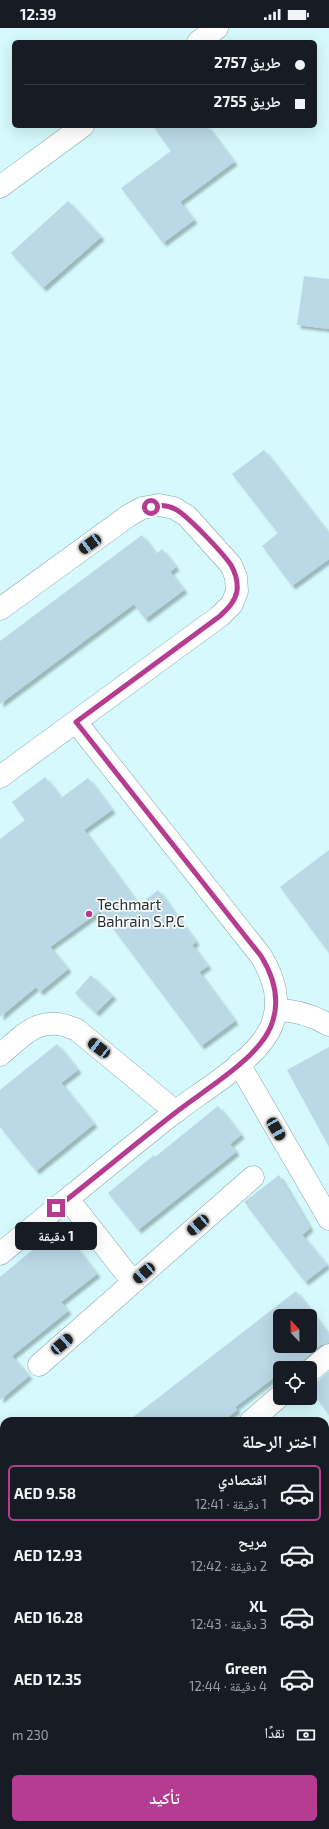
<!DOCTYPE html>
<html lang="ar">
<meta charset="utf-8">
<style>
body{margin:0;font-family:"Exo 2","Noto Naskh Arabic",sans-serif;background:#242831;color:#f1f3f6;direction:rtl;height:100vh;display:flex;flex-direction:column;font-size:15px;white-space:nowrap}
*{box-sizing:border-box;margin:0}
p{font-size:13px;color:#9ea1a6}
.icon{flex:none;width:22px;height:22px;fill:none;stroke:currentColor;stroke-width:2;stroke-linecap:round;stroke-linejoin:round}
.map{position:relative;flex:1;overflow:hidden;direction:ltr}
.drawer{position:absolute;left:0px;top:1389px;width:329px;height:412px;display:flex;flex-direction:column;background:#171b24;border-radius:12px 12px 0 0;box-shadow:0 4px 16px #0002;direction:rtl}
.drawer>*{flex:none}
.guide{position:absolute;left:12px;top:12px;width:305px;height:88px;border-radius:6px;box-shadow:0 4px 16px #0002;direction:rtl;display:grid;align-content:center;height:88px;padding:0 12px;background:#171b24}
.needle{width:26px;rotate:338deg}
.buttons{position:absolute;left:273px;top:1281px;display:grid;gap:8px}
.buttons a{display:grid;place-items:center;width:44px;height:44px;border-radius:6px;background:#171b24;box-shadow:0 4px 16px #0002;font-size:20px}
.end{position:absolute;width:18px;height:18px;margin:-9px;border:5px solid #b53c90;background:#fff;box-shadow:0 0 0 2px #fff}
.from{border-radius:50%}
.bubble{position:absolute;height:28px;border-radius:6px;background:#171b24;box-shadow:0 4px 16px #0002;font-size:13px;font-weight:700;line-height:28px;text-align:center;direction:rtl}
.car{position:absolute;width:12px;height:24px;margin:-12px -6px;border-radius:5px;box-shadow:0 0 3px 1px #0007;background:linear-gradient(#222 24%,#8ab4d8 0 40%,#222 0 76%,#8ab4d8 0 86%,#222 0)}
.guide b{display:flex;align-items:center;gap:14px;height:38px;font-size:15px}
.guide b+b{border-top:1px solid #363941}
.guide i{width:10px;height:10px;background:#f1f3f6}
ul{padding:0;list-style:none}
li{display:flex;align-items:center;gap:12px;height:56px;margin:0 8px 6px;padding:0 4px;border:2px solid transparent;border-radius:6px}
li div{flex:1}
li b{display:block;font-size:15px}
li em{font-style:normal;font-weight:700}
li.selected{border-color:#b53c90}
li>.icon{width:36px;height:36px;stroke-width:1.5}
h2{padding:0 12px;font-size:18px;line-height:48px}
.pay{display:flex;align-items:center;gap:10px;height:44px;padding:0 12px;font-size:15px}
.pay p{margin-inline-start:auto}
.primary-button{display:flex;gap:8px;margin-top:auto;padding:8px 12px}
.primary-button a{flex:1;height:46px;border-radius:6px;background:#b53c90;color:#fff;font-size:16px;font-weight:700;line-height:46px;text-align:center}
.status{display:flex;justify-content:space-between;align-items:center;height:28px;padding:0 20px;background:#171b24;direction:ltr}
.status svg{height:11px;fill:currentColor}
.map>svg:first-child{display:block}
</style>
<div class="status"><b>12:39</b><svg viewBox="0 0 49 12"><path d="M0 12V9h3v3zM5 12V6h3v6zM10 12V3h3v9zM15 12V0h3v12zM26 1h20v11H26zM47 4h2v5h-2z"/></svg></div>
<div class="map">
<svg width="329" height="1801" viewBox="0 0 329 1801">
<defs>
<filter id="shadow"><feDropShadow dx="3.5" dy="3.5" stdDeviation="1" flood-color="#0004"/></filter>
</defs>
<rect width="100%" height="100%" fill="#d5f9fc"/>
<path fill="#bbd8e7" fill-rule="evenodd" filter="url(#shadow)" d="M153,98H207L234,134L180,174L194,192L163,215L121,160L171,123Z
M68,173L101,209L43,260L11,225Z
M304,248L329,251V301L297,297Z
M264,422L329,506V531L292,558L262,518L278,505L232,446Z
M142,507L156,526L162,521L176,539L170,544L184,562L145,591L134,576L0,676V613Z
M45,749L61,770L88,750L112,782L84,802L139,877L158,862L196,914L192,917L208,938L199,944L235,993L201,1018L100,883L50,919L68,941L40,964L36,959L0,989V811L25,792L12,774Z
M329,822V925L280,859Z
M91,947L113,968L96,985L75,965Z
M57,1016L78,1042L61,1055L94,1096L36,1143L0,1099V1062Z
M329,1019V1119L287,1042Z
M218,1078L241,1107L230,1116L236,1124L138,1202L108,1165L154,1127L155,1129Z
M279,1147L310,1200L302,1207L327,1237L305,1254L244,1174Z
M60,1199L97,1246L61,1274L68,1283L12,1328L29,1348L0,1372V1249Z
M296,1263L329,1307V1315L321,1317L302,1333L298,1340H295L292,1336L286,1340H280V1345L235,1379L237,1382L223,1393H128ZM280,1288H310V1318H280Z
M329,1343V1387L310,1361V1355L318,1353Z"/>
<g fill="none" stroke-linecap="round" stroke-linejoin="round">
<defs>
<path id="minor" d="M198,14L217,0
M0,159L83,98
M0,581L128,488L142,480L159,477L174,480L187,488L231,537L236,549L237,563L232,576L220,588L0,749
M276,982C296,982 312,987 329,997
M0,1027C26,1005 41,985 77,1002L176,1084
M239,1036L329,1191
M68,1171L133,1254
M0,1226C59,1178 117,1130 176,1083C204,1062 259,1030 272,997C281,972 274,950 261,928L76,694
M39,1337L253,1149
M310,1343L329,1327
M251,1393L280,1368
M0,1486L4,1481
M0,1745L4,1749
M56,1797L61,1801"/>
<path id="major" d="M0,1416L4,1419
M0,1461L4,1464
M325,1701L329,1705
M325,1740L329,1744"/>
</defs>
<use href="#minor" stroke="#84a5a8" stroke-width="23"/>
<use href="#major" stroke="#84a5a8" stroke-width="23"/>
<use href="#minor" stroke="#fff" stroke-width="22"/>
<use href="#major" stroke="#fff" stroke-width="22"/>
</g>
<g fill="none" stroke-linecap="round" stroke-linejoin="round">
<path stroke="#b53c90" stroke-width="5" d="M56,1180C96,1149 135,1116 175,1085C204,1062 258,1031 271,998C281,973 274,949 261,928L76,694L220,588C227,581 235,574 237,563C238,554 235,544 231,537C222,524 187,487 175,481C167,477 158,477 151,479"/>
</g>
<circle fill="#b53c90" stroke="#fefefe" stroke-width="1.5" cx="89" cy="886" r="4"/>
<g text-anchor="middle" stroke-width="3.5" stroke-linejoin="round" paint-order="stroke">
<g font-size="15" fill="#223031" stroke="#fefefe" text-anchor="start">
<text x="97" y="882">Techmart<tspan x="97" dy="17">Bahrain S.P.C</tspan></text>
</g>
</g>
</svg>
<div class="buttons">
<a><svg class="needle" viewBox="-14 -14 28 28"><path d="M0-13l5 13h-10z" fill="#e53935"/><path d="M0 13l5-13h-10z" fill="#9ea1a6"/></svg></a>
<a><svg class="icon" aria-label="locate" viewBox="0 0 24 24"><circle cx="12" cy="12" r="6"/><path d="M12 2v4M12 18v4M2 12h4M18 12h4"/></svg></a>
</div>
<i class="end from" style="left:151px;top:479px"></i>
<i class="end" style="left:56px;top:1180px"></i>
<div class="bubble" style="left:15px;top:1194px;width:82px">1 دقيقة</div>
<i class="car" style="left:90px;top:516px;rotate:234deg"></i>
<i class="car" style="left:99px;top:1020px;rotate:308deg"></i>
<i class="car" style="left:276px;top:1101px;rotate:150deg"></i>
<i class="car" style="left:198px;top:1197px;rotate:229deg"></i>
<i class="car" style="left:144px;top:1245px;rotate:229deg"></i>
<i class="car" style="left:62px;top:1316px;rotate:49deg"></i>
<div class="guide">
<b><i class="from"></i>طريق 2757</b>
<b><i></i>طريق 2755</b>
</div>
<section class="drawer">
<h2>اختر الرحلة</h2>
<ul>
<li class="selected"><svg class="icon" aria-label="car" viewBox="0 0 24 24"><path d="M5 17H2v-5l4-1 3-4h7l3 4 3 1v5h-3M9 17h6M6 11h13"/><circle cx="7" cy="17" r="2"/><circle cx="17" cy="17" r="2"/></svg><div><b>اقتصادي</b><p>1 دقيقة · 12:41</p></div><em>AED 9.58</em></li>
<li><svg class="icon" aria-label="car" viewBox="0 0 24 24"><path d="M5 17H2v-5l4-1 3-4h7l3 4 3 1v5h-3M9 17h6M6 11h13"/><circle cx="7" cy="17" r="2"/><circle cx="17" cy="17" r="2"/></svg><div><b>مريح</b><p>2 دقيقة · 12:42</p></div><em>AED 12.93</em></li>
<li><svg class="icon" aria-label="car" viewBox="0 0 24 24"><path d="M5 17H2v-5l4-1 3-4h7l3 4 3 1v5h-3M9 17h6M6 11h13"/><circle cx="7" cy="17" r="2"/><circle cx="17" cy="17" r="2"/></svg><div><b>XL</b><p>3 دقيقة · 12:43</p></div><em>AED 16.28</em></li>
<li><svg class="icon" aria-label="car" viewBox="0 0 24 24"><path d="M5 17H2v-5l4-1 3-4h7l3 4 3 1v5h-3M9 17h6M6 11h13"/><circle cx="7" cy="17" r="2"/><circle cx="17" cy="17" r="2"/></svg><div><b>Green</b><p>4 دقيقة · 12:44</p></div><em>AED 12.35</em></li>
</ul>
<div class="pay"><svg class="icon" aria-label="cash" viewBox="0 0 24 24"><path d="M3 7h18v10H3z"/><circle cx="12" cy="12" r="2"/></svg>نقدًا<p>230 m</p></div>
<div class="primary-button"><a>تأكيد</a></div>
</section>
</div>
